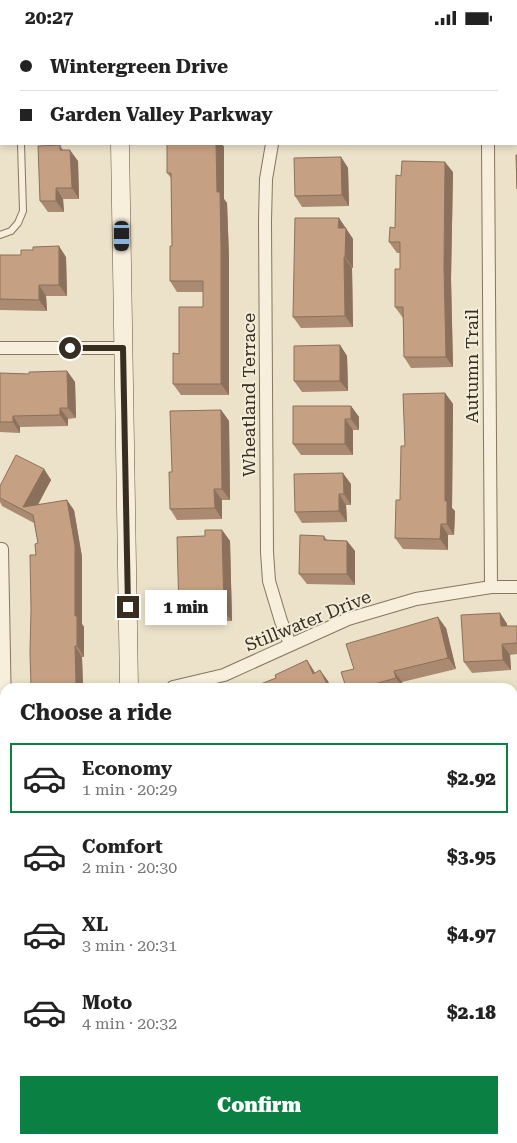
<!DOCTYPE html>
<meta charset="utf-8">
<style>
body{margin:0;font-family:"Roboto Serif",serif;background:#f2f2f2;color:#222;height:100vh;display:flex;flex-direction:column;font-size:19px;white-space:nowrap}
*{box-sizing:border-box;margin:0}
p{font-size:16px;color:#767676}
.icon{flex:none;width:28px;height:28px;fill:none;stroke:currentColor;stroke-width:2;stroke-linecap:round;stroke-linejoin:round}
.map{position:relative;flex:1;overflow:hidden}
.side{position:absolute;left:0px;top:648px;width:518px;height:461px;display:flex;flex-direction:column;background:#fff;border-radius:15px 15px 0 0;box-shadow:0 2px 8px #0003}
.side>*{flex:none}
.banner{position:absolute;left:0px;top:0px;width:518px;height:110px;box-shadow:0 2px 8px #0003;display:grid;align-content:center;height:110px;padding:0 20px;background:#fff}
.end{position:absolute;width:22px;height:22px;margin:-11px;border:6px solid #382d21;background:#fff;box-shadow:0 0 0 2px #fff}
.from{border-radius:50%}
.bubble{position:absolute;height:35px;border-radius:0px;background:#fff;box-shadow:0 2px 8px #0003;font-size:16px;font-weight:800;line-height:35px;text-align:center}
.car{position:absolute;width:15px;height:30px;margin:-15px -8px;border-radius:6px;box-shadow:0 0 4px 1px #0007;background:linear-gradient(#222 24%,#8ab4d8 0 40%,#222 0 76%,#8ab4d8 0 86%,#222 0)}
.banner b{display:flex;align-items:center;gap:18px;height:48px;font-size:19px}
.banner b+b{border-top:1px solid #e0e0e0}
.banner i{width:12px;height:12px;background:#222}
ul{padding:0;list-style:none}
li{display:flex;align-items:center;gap:15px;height:70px;margin:0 10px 8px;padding:0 10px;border:2px solid transparent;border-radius:0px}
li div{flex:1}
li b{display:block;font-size:19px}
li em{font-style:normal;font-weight:800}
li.on{border-color:#0b8043}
li>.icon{width:45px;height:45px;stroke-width:1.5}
h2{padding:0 20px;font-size:22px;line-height:60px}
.primary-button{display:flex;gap:10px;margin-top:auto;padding:10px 20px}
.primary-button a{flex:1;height:58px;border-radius:0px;background:#0b8043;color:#fff;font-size:20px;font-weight:800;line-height:58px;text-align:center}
.status{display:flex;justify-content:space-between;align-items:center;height:35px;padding:0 25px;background:#fff;direction:ltr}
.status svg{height:14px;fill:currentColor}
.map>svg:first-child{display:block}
</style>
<div class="status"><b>20:27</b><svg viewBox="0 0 49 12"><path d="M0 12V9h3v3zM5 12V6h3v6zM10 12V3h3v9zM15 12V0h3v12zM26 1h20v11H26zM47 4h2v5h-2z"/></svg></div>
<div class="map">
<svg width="517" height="1108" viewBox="0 0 517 1108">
<defs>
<pattern id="park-tufts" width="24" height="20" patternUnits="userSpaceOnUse" patternTransform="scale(1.25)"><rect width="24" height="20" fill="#c3c99d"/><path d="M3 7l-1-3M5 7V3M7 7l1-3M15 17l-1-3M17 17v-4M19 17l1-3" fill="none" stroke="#a8ad87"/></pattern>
</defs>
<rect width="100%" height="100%" fill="#ebe2c9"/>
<path fill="url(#park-tufts)" d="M119,0H477L478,1H119Z"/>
<path fill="#a9c0ba" stroke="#708e88" d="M517,680V727H513V681Z"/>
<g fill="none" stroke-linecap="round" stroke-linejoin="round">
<defs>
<path id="lane" d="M0,200L11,196L18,188L23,176L21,109"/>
<path id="street" d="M488,1V0
M0,89H1
M516,103H517
M272,109L266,144L265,186L267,517L269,546L281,586L290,609
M488,109L491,552
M0,313H123
M0,514H2L5,676
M173,652L224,640L348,584L416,564L491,552H517
M512,852H517
M512,1071L517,1069
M51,1104L53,1108
M453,1108L457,1104"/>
<path id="secondary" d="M102,0V1
M120,109L129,652
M0,1071L5,1070
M177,1104L179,1108"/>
</defs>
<use href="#lane" stroke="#86755f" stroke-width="8"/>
<use href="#street" stroke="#86755f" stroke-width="14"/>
<use href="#secondary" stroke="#685642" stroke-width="19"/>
<path stroke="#86755f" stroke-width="3" stroke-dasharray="4 2.5" stroke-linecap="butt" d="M126,0L127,1
M319,0V1
M442,0L446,1
M468,0L469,1
M281,1L284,0"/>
<use href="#lane" stroke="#f7efdc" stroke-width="6"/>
<use href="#street" stroke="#f7efdc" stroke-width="12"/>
<use href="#secondary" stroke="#f7efdc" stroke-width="18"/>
</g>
<path fill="#aa8a70" d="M167,109H222L224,112V164L227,168L229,223V360H181L173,349L179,319L203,272V257H177L170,246L172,211L171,143L167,138Z
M60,110L63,115L78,126L79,164H63L64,177H48L40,166Z
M341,122L348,133L349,171L302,172L295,161Z
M453,137L451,244L453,332L411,333L404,322L403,283L395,272L400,234V218H397L389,207L395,193L401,141Z
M339,183L353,204V233H352L353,292L301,293L293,282Z
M0,220L66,222L67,261H46L47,276L0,275Z
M340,310L347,321L348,356L302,357L294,346Z
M67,336L75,347L76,383L68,384V391L20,392V398L0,397V338L29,339Z
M445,358L453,369L452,473L455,476L454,500H448V515L403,514L395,503L400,465L405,411Z
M351,371L359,382V395H353V420H301L293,409Z
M221,375L229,386L230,465H222V484L177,485L170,474L172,437Z
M44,434L51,445L38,470L74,475L82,522V589L84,592V622H82L83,652L38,508L34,488L2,471L0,467V451Z
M351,449V470H346L347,487L302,488L295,477Z
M222,495L230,506L232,586L187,587L179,577L205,501Z
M324,501L327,505L347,506L355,516V550L307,549L299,539Z
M500,578L507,589V591H517V619L510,620L511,635L472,638L464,627Z
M446,593L456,634L402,647L403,652H346L354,634Z
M512,751L517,753V811H512Z
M517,879V933L512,934V880Z
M517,967V1025L512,1026V968Z"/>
<path fill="#8b705b" d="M216,109H222L224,112V164L227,168L229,223V360L221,349Z
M70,115L78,126L79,164L72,153Z
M341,122L348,133L349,171L342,160Z
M445,127L453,137L451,244L453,332L446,322L444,233Z
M56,153L63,164L64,177L56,166Z
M339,183L353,204V233L345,222L338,193Z
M59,211L66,222L67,261L59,250Z
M344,222L352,233L353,292L345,281Z
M39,250L46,261L47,276L39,265Z
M340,310L347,321L348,356L340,346Z
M67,336L75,347L76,383L68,373Z
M445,358L453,369L452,473L455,476L454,500L447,489L445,466Z
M351,371L359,382V395L351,384Z
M60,373L68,384V391L60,380Z
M221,375L229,386L230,465L222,454Z
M13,381L20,392V398L13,387Z
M345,384L353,395V420L345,409Z
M44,434L51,445L32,480L23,472Z
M343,438L351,449V470L344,459Z
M214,454L222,465V484L215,473Z
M339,459L346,470L347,487L339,476Z
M67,465L74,475L82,522V589L84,592V622L77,611Z
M441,489L448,500V515L440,504Z
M222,495L230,506L232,586L224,576Z
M347,506L355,516V550L347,539Z
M500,578L507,589L508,602L501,591Z
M438,582L446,593L456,634L448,623Z
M502,609L510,620L511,635L503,625Z
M75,611L82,622L83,652H76Z
M307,625L314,636L320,649L313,639Z
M320,635L328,646L331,652H329L328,651Z
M394,636L402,647L403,652L396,643Z
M9,1104H14L15,1108H10Z
M131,1104H136L137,1108H132Z
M388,1104H405L401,1108H385Z"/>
<path fill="#c6a082" stroke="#8b705b" d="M0,0H47V1H1V18L0,14Z
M516,27H517V61Z
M167,109H216L217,157H220L221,212V349H173V318L179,319V272H203V246H170V211H172L171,138H167Z
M60,110V115H70L72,153H56V166H40L38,111Z
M516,120H517V154Z
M341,122L342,160L295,161L294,123Z
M402,126L445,127L444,233L446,322H404L403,272H395V234H400V207H389L390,192L395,193L396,140L401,141Z
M295,183H339L338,193H346L345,222H344L345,281L293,282Z
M59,211V250H39V265L0,264V220H21V215H33V212Z
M340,310V346H294V311Z
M67,336L68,373H60V380L13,381V387H0V338L29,339V337Z
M445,358V466H447V489H441L440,504L395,503L396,465H400L401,411H405L403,359Z
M293,371H351V384H345V409H293Z
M221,375L222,454H214L215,473L170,474L169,437H172L170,376Z
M16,420L44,434L23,472L67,465L75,511V581H77V611H75L76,652H31L30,617L31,574L30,520H36L35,509L38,508L33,480L0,463V451Z
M343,438L344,459H339V476L295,477L294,439Z
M205,495H222L224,576L179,577L177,502L205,501Z
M300,500L324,501V505L347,506V539H299Z
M500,578L501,591H517V608L502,609L503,625L464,627L461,580Z
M438,582L448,623L394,636L396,643L364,652H346L341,637L354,634L346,609Z
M307,625L313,639L320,635L328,651L325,652H253L276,643L275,640Z
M512,751H514L515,754L517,753V800H512Z
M517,879V921L512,922V880Z
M517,967V1012L512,1013V968Z
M5,1090V1104H9L10,1108H0V1091Z
M81,1104H131L132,1108H82Z
M328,1104H388L385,1108H326Z"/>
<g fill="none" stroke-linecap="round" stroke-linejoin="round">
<path stroke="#382d21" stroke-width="6" d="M70,313H123L128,572"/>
</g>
<g text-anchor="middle" stroke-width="4" stroke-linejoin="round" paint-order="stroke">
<g font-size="18" fill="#382d21" stroke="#f3ecd8">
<text transform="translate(472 331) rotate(-90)" y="6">Autumn Trail</text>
<text transform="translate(249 360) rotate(-90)" y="6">Wheatland Terrace</text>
<text transform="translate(308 586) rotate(-22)" y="6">Stillwater Drive</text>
</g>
</g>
</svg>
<i class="end from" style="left:70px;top:313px"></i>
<i class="end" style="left:128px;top:572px"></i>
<div class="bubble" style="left:145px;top:555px;width:82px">1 min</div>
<i class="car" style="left:122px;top:201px;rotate:180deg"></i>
<div class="banner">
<b><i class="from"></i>Wintergreen Drive</b>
<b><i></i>Garden Valley Parkway</b>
</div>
<section class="side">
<h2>Choose a ride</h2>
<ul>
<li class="on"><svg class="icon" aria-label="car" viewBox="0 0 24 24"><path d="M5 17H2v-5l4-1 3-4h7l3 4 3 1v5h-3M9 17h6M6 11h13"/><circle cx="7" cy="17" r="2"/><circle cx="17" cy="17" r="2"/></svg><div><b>Economy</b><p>1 min · 20:29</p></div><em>$2.92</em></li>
<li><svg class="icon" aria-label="car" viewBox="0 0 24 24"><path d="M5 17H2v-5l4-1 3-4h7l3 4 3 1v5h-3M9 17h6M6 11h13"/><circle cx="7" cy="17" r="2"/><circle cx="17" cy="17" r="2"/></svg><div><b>Comfort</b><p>2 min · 20:30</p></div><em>$3.95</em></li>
<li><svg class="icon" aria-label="car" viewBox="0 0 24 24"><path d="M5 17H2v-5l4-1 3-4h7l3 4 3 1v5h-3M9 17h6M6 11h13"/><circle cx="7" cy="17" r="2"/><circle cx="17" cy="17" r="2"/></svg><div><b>XL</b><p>3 min · 20:31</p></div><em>$4.97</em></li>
<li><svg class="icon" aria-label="car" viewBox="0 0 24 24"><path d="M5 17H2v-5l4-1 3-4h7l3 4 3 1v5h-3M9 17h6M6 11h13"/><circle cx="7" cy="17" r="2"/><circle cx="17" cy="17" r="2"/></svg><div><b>Moto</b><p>4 min · 20:32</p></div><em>$2.18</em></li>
</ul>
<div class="primary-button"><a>Confirm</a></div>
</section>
</div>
